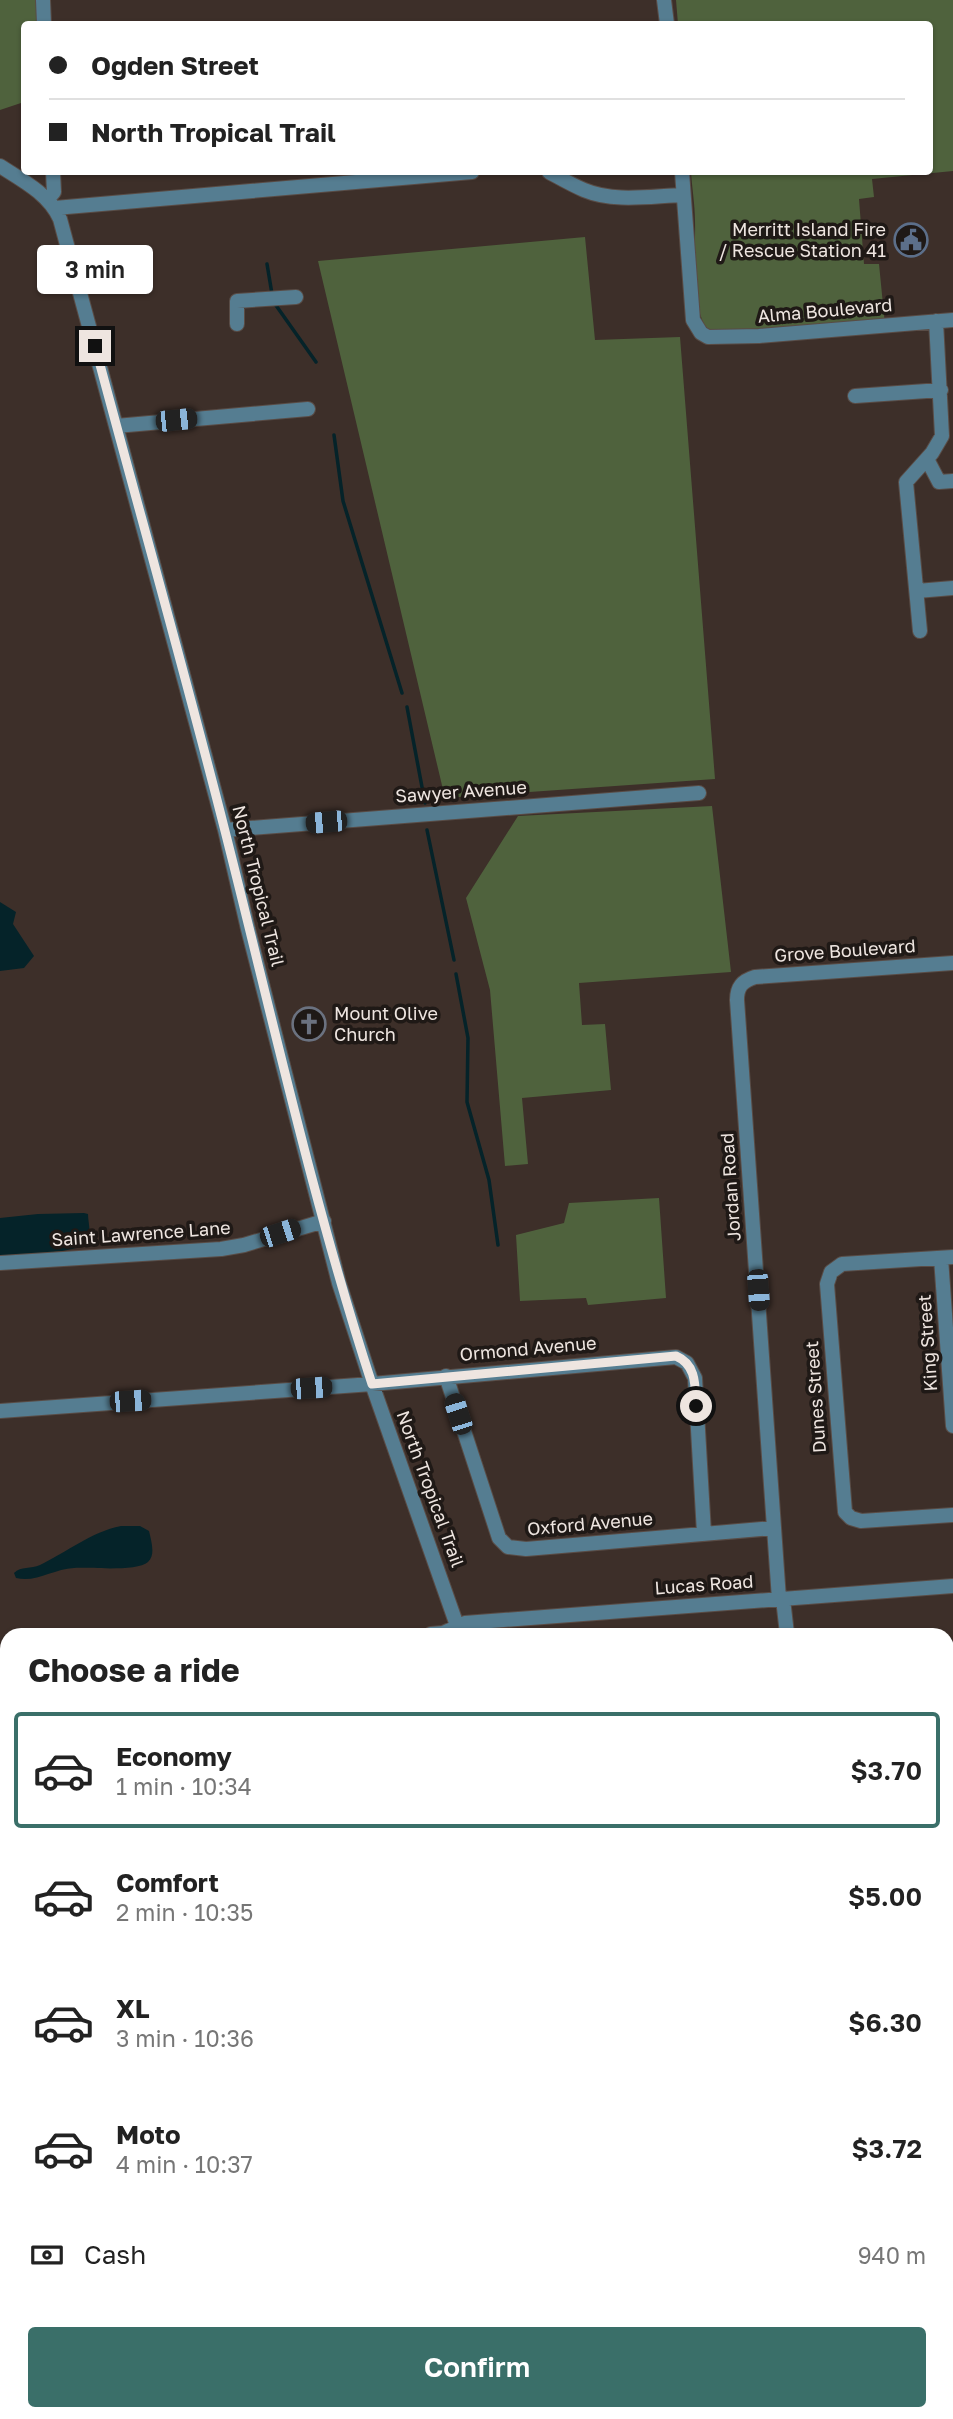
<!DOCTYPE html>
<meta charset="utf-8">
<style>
body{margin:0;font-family:"Golos Text",sans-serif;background:#f2f2f2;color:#222;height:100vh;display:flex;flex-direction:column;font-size:26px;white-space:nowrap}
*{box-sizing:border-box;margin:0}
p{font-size:23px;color:#767676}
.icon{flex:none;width:38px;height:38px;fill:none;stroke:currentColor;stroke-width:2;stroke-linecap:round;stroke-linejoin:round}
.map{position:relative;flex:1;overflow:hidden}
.sheet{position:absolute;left:0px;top:1628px;width:954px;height:793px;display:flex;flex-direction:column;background:#fff;border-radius:21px 21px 0 0;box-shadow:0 2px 5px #0004}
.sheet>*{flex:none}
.hud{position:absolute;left:21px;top:21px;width:912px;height:154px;border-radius:7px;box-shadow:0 2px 5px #0004;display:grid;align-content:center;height:154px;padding:0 28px;background:#fff}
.end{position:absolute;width:32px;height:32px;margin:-16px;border:9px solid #eee5e0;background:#111;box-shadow:0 0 0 4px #111}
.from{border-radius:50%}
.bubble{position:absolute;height:49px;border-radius:7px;background:#fff;box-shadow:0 2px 5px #0004;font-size:23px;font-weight:600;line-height:49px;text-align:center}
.car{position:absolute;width:21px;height:42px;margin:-21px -10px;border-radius:9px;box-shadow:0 0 5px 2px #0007;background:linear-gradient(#222 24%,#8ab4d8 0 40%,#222 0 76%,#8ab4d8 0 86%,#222 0)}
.hud b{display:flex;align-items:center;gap:24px;height:66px;font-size:26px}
.hud b+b{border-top:2px solid #e0e0e0}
.hud i{width:18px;height:18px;background:#222}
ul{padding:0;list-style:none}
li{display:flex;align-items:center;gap:21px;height:116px;margin:0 14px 10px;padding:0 14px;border:4px solid transparent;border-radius:7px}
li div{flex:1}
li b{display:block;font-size:26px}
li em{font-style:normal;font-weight:600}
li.active{border-color:#3a6f69}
li>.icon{width:63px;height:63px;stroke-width:1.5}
h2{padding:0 28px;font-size:32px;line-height:84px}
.pay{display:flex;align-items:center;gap:18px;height:77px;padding:0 28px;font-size:26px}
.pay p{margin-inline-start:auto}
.primary-button{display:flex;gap:14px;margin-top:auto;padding:14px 28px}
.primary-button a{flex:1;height:80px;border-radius:7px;background:#3a6f69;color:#fff;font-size:28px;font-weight:600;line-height:80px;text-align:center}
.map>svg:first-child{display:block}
</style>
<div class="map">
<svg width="953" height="2419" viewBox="0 0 953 2419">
<rect width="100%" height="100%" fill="#3d2f29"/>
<path fill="#4f623d" d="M0,0H42L44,24H24V102L0,110Z
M676,0H953V171L872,179L874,197L859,199L864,264H879L885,325L759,336L707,330C689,299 696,256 695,221C695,205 692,188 691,172H929V24H678Z
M585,237L595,340L680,337L715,779L445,798L318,261Z
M712,806L731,972L579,983L582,1025L605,1024L611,1090L522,1098L528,1164L505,1166L490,990L466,898L518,816Z
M659,1198L666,1298L588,1305L586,1298L520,1301L516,1235L564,1223L569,1203Z"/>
<path fill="#052329" d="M0,902L16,912L13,924L34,956L24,968L0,971Z
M84,1213L88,1214C88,1222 92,1235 87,1242C79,1254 16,1254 0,1256V1218L38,1214Z
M121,1526H140L149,1531C151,1540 156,1555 148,1562C137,1572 90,1567 74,1568C53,1569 36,1583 16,1578L14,1573C21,1566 31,1569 40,1565C67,1552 91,1532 121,1526Z
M0,1837L7,1850V2413H236L238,2419H0Z"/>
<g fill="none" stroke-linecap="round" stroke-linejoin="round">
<path stroke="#052329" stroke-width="3.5" d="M267,264L272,294
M275,304L316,362
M334,435L343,501L402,693
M407,707L425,803
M427,830L454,960
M456,974L468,1038L467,1102L489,1180L498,1245
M947,2404L953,2414"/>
<defs>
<path id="minor" d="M43,0L44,24
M664,0L667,24
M0,166C22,180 49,194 60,219L225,830L248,929L339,1283L372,1384L460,1634
M549,172C560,178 572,185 584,190C615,203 651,196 683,195
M682,172L693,320L701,333L708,337L759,336L953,320
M47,200L54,192L53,172
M55,208L472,172
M237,324V301L296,297
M855,396L941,390
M116,426L308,409
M927,459L939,482L953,481
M917,591L953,588
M920,631L906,482L932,453L942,436L936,321
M225,830L699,793
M953,1257L842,1264L831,1272L827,1284L845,1512L851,1518L861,1521L953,1515
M941,1258L953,1426
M0,1263L221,1249L244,1245L324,1221
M446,1376L499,1538L508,1547L526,1549L774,1528
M0,1411L372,1384L676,1357L687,1363L695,1378L704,1533
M779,1599L737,1000C737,987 742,981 755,977L953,963
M783,1599L787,1634
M431,1634L443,1633L465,1623L953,1586
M947,1852L953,1851
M953,2281L948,2286L953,2294
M685,2413L687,2419"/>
</defs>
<use href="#minor" stroke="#594c46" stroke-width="16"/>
<use href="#minor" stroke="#557d91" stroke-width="14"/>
</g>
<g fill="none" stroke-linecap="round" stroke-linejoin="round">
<path stroke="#eee5e0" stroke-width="9" d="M95,346C138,507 184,669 225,831C272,1016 313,1203 372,1384L676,1356C697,1365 695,1386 696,1406"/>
</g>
<defs>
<symbol id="civic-ring" viewBox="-11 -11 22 22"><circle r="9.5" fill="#1f1916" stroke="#5c6f8a" stroke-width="1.5"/><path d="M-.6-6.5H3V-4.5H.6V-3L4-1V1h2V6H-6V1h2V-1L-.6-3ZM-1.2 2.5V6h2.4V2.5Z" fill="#5c6f8a"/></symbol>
<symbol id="church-ring" viewBox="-11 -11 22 22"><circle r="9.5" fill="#1f1916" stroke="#6b7280" stroke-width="1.5"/><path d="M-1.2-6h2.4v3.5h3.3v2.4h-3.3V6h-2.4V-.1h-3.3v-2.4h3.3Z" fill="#6b7280"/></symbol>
</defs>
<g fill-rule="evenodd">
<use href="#civic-ring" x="892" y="221" width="38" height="38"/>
<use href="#church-ring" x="290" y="1005" width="38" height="38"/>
</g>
<g text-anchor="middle" stroke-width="7" stroke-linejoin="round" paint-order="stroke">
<g font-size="18" fill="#eee5e0" stroke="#1f1916" text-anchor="end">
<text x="886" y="236">Merritt Island Fire<tspan x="886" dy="21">/ Rescue Station 41</tspan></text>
<text x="334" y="1020" text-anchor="start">Mount Olive<tspan x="334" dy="21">Church</tspan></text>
</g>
<g font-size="18" fill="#eee5e0" stroke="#1f1916">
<text transform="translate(825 311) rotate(-5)" y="6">Alma Boulevard</text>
<text transform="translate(461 792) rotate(-4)" y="6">Sawyer Avenue</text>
<text transform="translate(258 886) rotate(76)" y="6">North Tropical Trail</text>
<text transform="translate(845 951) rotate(-4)" y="6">Grove Boulevard</text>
<text transform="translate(731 1187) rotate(-94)" y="6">Jordan Road</text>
<text transform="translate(141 1234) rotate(-4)" y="6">Saint Lawrence Lane</text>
<text transform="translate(928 1343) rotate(-94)" y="6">King Street</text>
<text transform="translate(528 1349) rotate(-5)" y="6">Ormond Avenue</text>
<text transform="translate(816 1397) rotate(-94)" y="6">Dunes Street</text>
<text transform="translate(430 1489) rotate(70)" y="6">North Tropical Trail</text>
<text transform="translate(590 1524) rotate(-5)" y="6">Oxford Avenue</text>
<text transform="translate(704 1585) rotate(-4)" y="6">Lucas Road</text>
</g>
</g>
</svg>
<i class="end from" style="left:696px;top:1406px"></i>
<i class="end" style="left:95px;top:346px"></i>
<div class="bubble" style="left:37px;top:245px;width:116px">3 min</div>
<i class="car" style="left:176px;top:420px;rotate:84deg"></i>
<i class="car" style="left:326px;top:822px;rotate:265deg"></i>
<i class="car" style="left:280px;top:1233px;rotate:72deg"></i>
<i class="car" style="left:758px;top:1290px;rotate:176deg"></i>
<i class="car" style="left:311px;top:1388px;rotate:86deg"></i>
<i class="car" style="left:130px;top:1401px;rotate:86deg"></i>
<i class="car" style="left:458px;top:1414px;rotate:342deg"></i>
<div class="hud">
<b><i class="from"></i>Ogden Street</b>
<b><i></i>North Tropical Trail</b>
</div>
<section class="sheet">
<h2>Choose a ride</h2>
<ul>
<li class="active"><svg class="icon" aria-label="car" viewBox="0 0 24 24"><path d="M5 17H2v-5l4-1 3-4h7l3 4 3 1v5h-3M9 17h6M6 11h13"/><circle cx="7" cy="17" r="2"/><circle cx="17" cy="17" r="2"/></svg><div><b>Economy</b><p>1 min · 10:34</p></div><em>$3.70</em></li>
<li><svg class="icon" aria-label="car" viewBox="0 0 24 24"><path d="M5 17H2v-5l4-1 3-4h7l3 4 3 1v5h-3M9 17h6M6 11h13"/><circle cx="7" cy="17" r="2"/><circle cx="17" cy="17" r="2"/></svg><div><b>Comfort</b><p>2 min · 10:35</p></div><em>$5.00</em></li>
<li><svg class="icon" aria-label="car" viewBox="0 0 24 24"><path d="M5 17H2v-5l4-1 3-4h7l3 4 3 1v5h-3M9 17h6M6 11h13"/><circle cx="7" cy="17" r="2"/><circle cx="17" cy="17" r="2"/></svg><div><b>XL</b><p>3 min · 10:36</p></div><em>$6.30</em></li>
<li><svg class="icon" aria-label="car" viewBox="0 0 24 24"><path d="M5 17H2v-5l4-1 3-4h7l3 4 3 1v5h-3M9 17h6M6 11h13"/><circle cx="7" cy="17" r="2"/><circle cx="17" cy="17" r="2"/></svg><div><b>Moto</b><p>4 min · 10:37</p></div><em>$3.72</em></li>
</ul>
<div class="pay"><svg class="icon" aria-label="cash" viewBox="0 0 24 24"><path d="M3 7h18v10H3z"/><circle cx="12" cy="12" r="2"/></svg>Cash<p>940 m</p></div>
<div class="primary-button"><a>Confirm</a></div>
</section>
</div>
